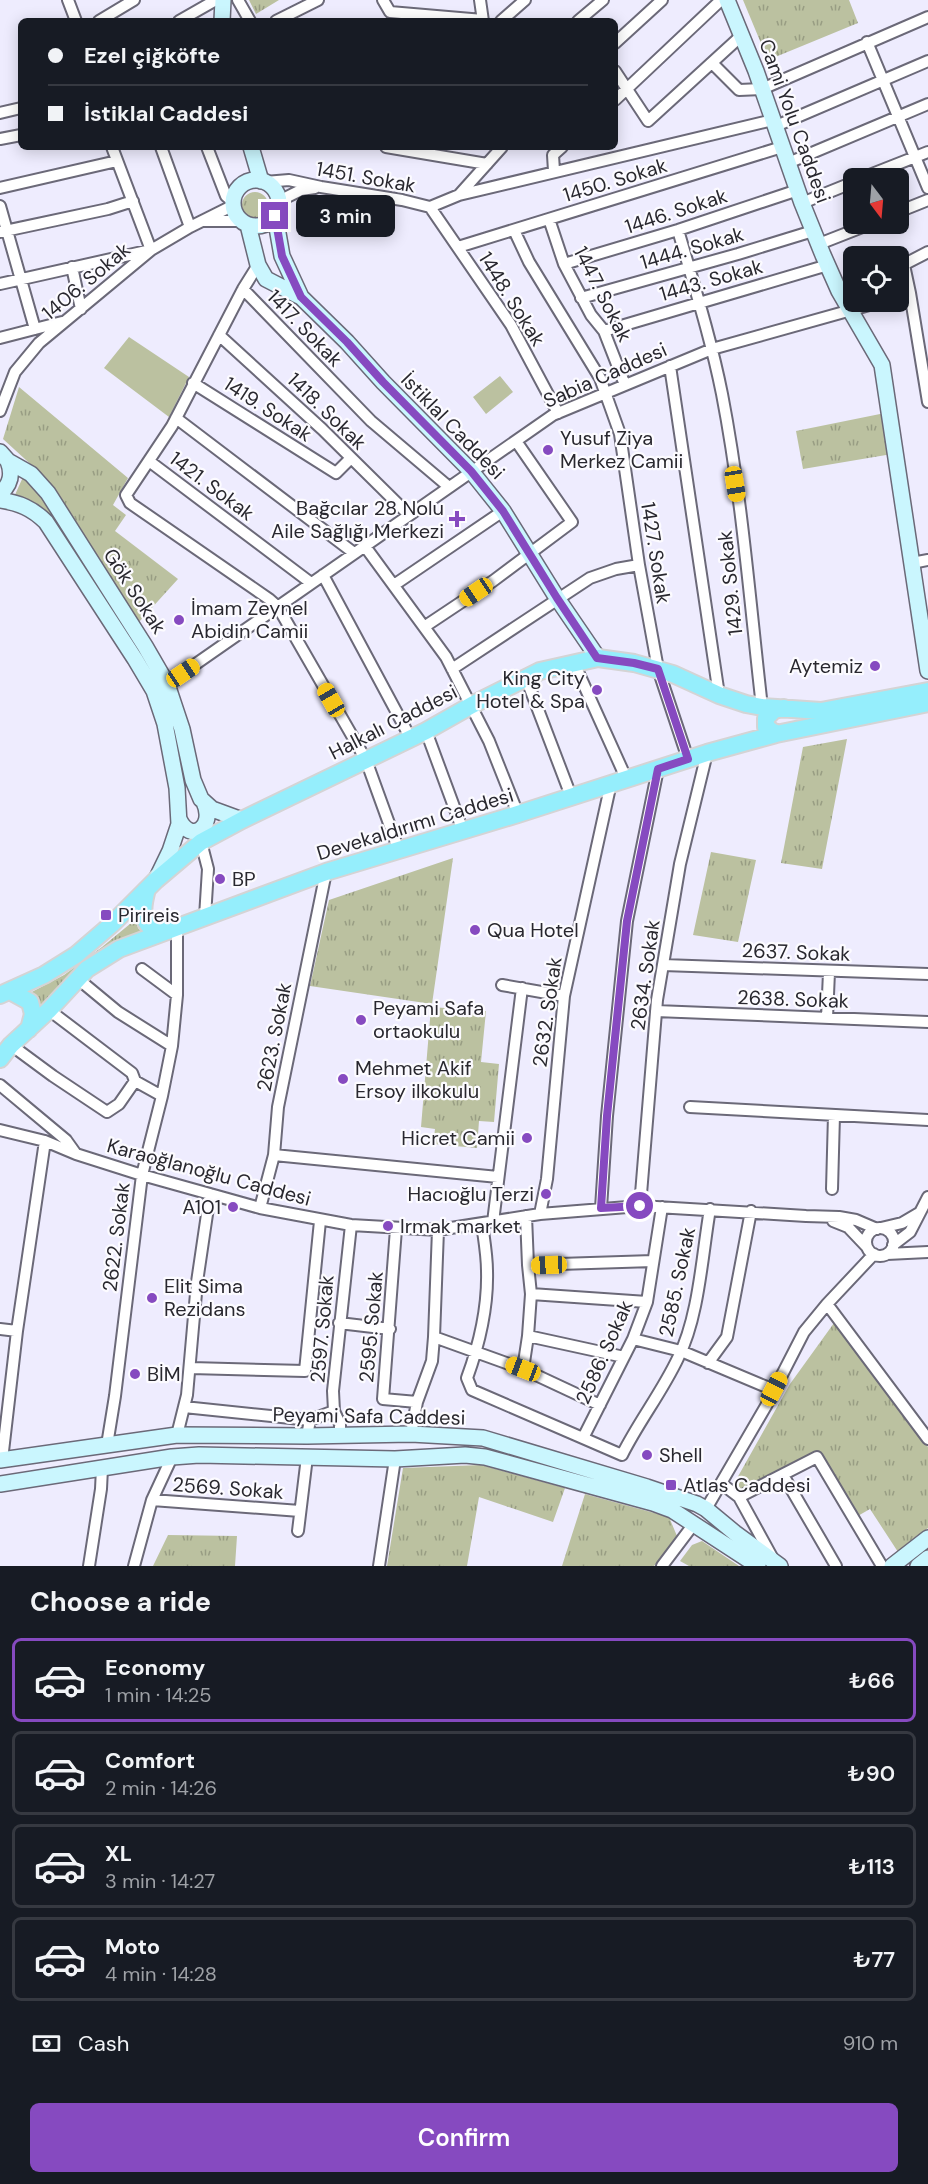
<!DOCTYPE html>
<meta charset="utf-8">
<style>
body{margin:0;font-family:"DM Sans",sans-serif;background:#242831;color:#f1f3f6;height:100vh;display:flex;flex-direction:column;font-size:22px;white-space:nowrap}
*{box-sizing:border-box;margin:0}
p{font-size:20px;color:#9ea1a6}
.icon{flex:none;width:33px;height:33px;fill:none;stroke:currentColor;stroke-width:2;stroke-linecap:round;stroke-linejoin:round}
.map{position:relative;height:1566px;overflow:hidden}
.sheet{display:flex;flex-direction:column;background:#171b24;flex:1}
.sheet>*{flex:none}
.guide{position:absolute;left:18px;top:18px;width:600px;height:132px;border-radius:9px;box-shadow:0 3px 15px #0003;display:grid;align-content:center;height:132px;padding:0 30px;background:#171b24}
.needle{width:39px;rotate:164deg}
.controls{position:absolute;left:843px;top:168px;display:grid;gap:12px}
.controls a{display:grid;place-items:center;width:66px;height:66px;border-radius:9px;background:#171b24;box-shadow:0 3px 15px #0003;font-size:30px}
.end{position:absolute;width:27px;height:27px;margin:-14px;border:8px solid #864ac0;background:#fff;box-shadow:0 0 0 3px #fff}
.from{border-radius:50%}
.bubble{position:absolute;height:42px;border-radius:9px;background:#171b24;box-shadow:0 3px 15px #0003;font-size:20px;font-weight:600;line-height:42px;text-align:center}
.car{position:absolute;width:18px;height:36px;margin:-18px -9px;border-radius:8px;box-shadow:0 0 4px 2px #0007;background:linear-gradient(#f5c518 24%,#345 0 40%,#f5c518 0 76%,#345 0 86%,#f5c518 0)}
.guide b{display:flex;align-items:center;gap:21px;height:57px;font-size:22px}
.guide b+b{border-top:2px solid #363941}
.guide i{width:15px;height:15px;background:#f1f3f6}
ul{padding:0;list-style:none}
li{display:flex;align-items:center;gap:18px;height:84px;margin:0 12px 9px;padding:0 18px;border:3px solid #363941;border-radius:9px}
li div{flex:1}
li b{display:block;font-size:22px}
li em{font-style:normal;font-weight:600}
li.active{border-color:#864ac0}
li>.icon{width:54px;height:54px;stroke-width:1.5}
h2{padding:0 30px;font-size:27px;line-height:72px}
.pay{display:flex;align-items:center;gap:15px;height:66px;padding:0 30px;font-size:22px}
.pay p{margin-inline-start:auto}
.primary-button{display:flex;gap:12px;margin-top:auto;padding:12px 30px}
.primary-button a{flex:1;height:69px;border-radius:9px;background:#864ac0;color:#fff;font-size:24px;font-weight:600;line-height:69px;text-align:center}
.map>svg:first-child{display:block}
</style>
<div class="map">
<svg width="928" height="1566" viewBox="0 0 928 1566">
<defs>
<pattern id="grass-tufts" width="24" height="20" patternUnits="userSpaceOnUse" patternTransform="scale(1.5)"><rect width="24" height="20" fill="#bbc1a0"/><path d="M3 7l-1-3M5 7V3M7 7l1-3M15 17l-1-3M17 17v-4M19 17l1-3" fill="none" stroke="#989d83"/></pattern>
</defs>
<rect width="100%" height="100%" fill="#eeecfe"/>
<path fill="url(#grass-tufts)" d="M249,0H279L256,14Z
M743,0H849L858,23L768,60Z
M242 205a13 13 0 1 1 26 0a13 13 0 1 1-26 0Z
M19,387L128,478L113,505L126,515L115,531L178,579L139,622L38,471L3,439Z
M885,413L892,454L803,469L796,431Z
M23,477L48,506L59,525L40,508L14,497Z
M847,739L822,869L781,863L803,747Z
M711,852L756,860L738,942L693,935Z
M453,858L432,1004L310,986L329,900Z
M136,919L138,928L143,933L113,944L73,971L40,1010L26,995L64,975L102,947Z
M431,1007L486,1011L481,1062L499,1064L494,1122L479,1121L477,1148L433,1144L435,1129L421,1127Z
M834,1323L928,1447V1528L898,1552L870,1509L856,1517L817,1454L741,1491L736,1480L790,1384Z
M481,1465L565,1488L553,1522L479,1497L467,1566H387L403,1468Z
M585,1494L669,1517L677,1536L654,1566H562Z
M168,1535L237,1536L235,1566H153Z
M702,1541L739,1566H689L680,1561L692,1545Z"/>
<path fill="#bbc1a0" d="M129,337L189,377L169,417L104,368Z
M500,376L513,392L486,414L473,397Z"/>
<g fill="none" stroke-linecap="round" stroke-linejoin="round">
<defs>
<path id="street" d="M68,0L76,21
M238,0L250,21
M383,0L390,12L483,20
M480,0L483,21
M99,21L134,0
M179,21L216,0
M276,21L318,0
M501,21L525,0
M578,21L603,0
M867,42L928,188
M615,43L662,0
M713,64L739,90L762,89L928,17
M615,71L648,121L741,36
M615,100L721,0
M0,113L21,108
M776,126L928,61
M0,139L21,135
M161,147L190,227
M207,147L226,196L233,202
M386,147L487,164
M788,163L928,104
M554,171L553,155L562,147
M862,178L928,152
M265,182L289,180L321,187L402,200L430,207L459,195L773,120
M0,188L117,161
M459,195L502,147
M279,201L301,190L315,188
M802,203L854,182
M0,206L35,329
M430,207L511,325L558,413
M898,212L928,200
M549,219L564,264L591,315L604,331L625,385
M203,221H241
M514,230L529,262L600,378L620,434L639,565L658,669L688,759
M678,230C694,285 711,339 722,394C742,497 750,603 762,707
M0,232L108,209L133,201
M819,244L870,224
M458,247L782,147
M564,264L678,230L798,190
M258,265L243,289L172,426L126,495L130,503L269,599L278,607L366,760L399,851
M904,265L910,293L928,402
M72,267L81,309
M899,267L928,252
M0,284L151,250L112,147
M243,289L371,421L449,487
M839,291L854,285
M581,298L738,254L813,231
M604,331L828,265
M219,335L322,429L409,515
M0,338L62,322
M670,366L719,695
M193,383L336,473L351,458
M0,411L15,372L39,343L151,250L190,227L234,205
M176,418L354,553
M149,461L311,583
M364,545L446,657L489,741L518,814
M912,563L928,560
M323,575L411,739
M394,585L503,511
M424,627L493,581L572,522L516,441
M574,663L626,778
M452,669L590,578L616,569L639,565
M526,678L571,796
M167,684L553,415L712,349L880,302
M426,731L463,831
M201,842L208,869L205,917
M663,965L928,974
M142,969L177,995
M77,978L118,1012L172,1046
M502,985L564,996
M656,1011L928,1022
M827,1018L829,972
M11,1045L53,1076L107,1112L119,1104L135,1081L132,1073L49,1010
M135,1081L162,1096
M0,1085L66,1140L76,1154
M690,1107L928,1120
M0,1130L45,1141L76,1154L142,1175L260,1208L351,1225L438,1230L540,1214L640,1206L806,1216L839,1217L856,1220L877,1229
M274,1155L498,1177
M832,1189L834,1115
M640,1206L657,1000L680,864L707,753
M260,1208L274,1155L278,1107L326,872
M601,1208L607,1116L627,921L658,769
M540,1214L547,1179L564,996L611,783
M833,1221L848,1227L867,1247
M493,1222L522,988
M482,1224C484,1239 487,1255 487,1271C488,1306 479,1345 467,1378L472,1390L622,1455C639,1421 662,1392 678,1358C699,1317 702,1255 710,1209
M881,1228L902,1223L919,1213
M866 1242a14 14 0 1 1 28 0a14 14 0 1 1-28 0Z
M396,1229L383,1399L417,1402L411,1434
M438,1230L434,1337L523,1369L600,1405
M893,1245L910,1232L928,1197
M887,1254L928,1252
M528,1265L653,1261
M531,1294L647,1302
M827,1304L928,1439
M339,1323L390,1329
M0,1329L17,1331
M528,1336L624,1357
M633,1339L681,1351L774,1390
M708,1363L727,1337L751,1211
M191,1368L305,1371L320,1221
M523,1369L528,1336L531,1294L528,1265L526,1216
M417,1402L432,1361L434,1337
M184,1407L310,1420L307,1436
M310,1420L334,1411
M340,1434V1424L334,1411L333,1391L351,1225
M177,1435L187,1395L197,1282L210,1194
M583,1438L633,1339L647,1302L662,1207
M107,1445L115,1396L142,1175L162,1096L172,1046L177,995V928
M2,1460L17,1331L45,1141
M783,1475L836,1566
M722,1484L739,1497L772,1557
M739,1497L817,1457L882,1566
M152,1500L300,1511
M706,1509L766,1406L804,1332L827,1304L874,1254
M298,1531L307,1457
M89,1566L101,1489L102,1468
M134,1566L152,1500L172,1457
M379,1566L395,1459
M662,1566L693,1525"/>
<path id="secondary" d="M727,0L756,71L802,203L823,255L839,291L882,365L928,671
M222,21L223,0
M251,147L261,181
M233 203a23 23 0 1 1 46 0a23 23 0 1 1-46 0Z
M275,216L282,256L301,297
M248,225L258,265L266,279L301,297L347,342L383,382L471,471L503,511L557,598L598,658
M0,452L8,461L31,474L48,493L145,646L167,684L182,729L193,780L201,799L212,809L242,820
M0,494C11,484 13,474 8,461
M0,500C19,503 32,508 46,522L135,659L154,691L165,724L177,788L179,824L170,851L156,880
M179,819C190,844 216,828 204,802
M0,1460L177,1435L307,1436L411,1434L483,1438L647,1487L697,1504L706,1509L735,1533L780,1566
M0,1484L172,1457L199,1455L395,1459L465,1455L485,1457L653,1503L672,1510L758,1566
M892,1566L928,1538
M918,1566L928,1558"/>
<path id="primary" d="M776,734L766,727V718L774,710L784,708
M147,889C143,904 139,920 154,930H169
M10,991L30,1002L33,1014L29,1029
M0,995L44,975L76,955L112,924L156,880L201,842L242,820L426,731L472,705L540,671L598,658L634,663L673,674L719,695L746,704L762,707L821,711L928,691
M0,1059L11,1045L49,1010L87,969L119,949L326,872L518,814L707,753L776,734L928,703"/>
</defs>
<use href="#street" stroke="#6b6978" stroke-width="14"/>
<use href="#secondary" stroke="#6b6978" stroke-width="18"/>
<use href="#primary" stroke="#d4d4d5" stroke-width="20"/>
<use href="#street" stroke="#fff" stroke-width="10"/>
<use href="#secondary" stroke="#caf6fe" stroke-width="15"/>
<use href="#primary" stroke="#95eefc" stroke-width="16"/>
</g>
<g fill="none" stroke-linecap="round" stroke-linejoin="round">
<path stroke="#864ac0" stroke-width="8" d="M275,216L282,256L301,297L347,342L383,382L471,471L503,511L557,598L597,658L634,663L658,669L688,759L658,769L627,921L607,1116L601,1208L640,1206"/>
</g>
<g fill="#864ac0" stroke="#fcfbff" stroke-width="2">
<circle cx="548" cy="450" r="6"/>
<path d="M454 510h6v6h6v6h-6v6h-6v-6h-6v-6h6z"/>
<circle cx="179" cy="620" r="6"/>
<circle cx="875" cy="666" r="6"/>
<circle cx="597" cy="690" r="6"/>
<circle cx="220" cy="879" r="6"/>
<rect x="100" y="909" width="12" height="12" rx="3"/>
<circle cx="475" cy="930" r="6"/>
<circle cx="361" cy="1020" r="6"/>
<circle cx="343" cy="1079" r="6"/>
<circle cx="527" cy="1138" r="6"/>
<circle cx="546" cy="1194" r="6"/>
<circle cx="233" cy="1207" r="6"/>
<circle cx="388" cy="1226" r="6"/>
<circle cx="152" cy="1298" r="6"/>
<circle cx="135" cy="1374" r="6"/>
<circle cx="647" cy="1455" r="6"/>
<rect x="665" y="1479" width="12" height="12" rx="3"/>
</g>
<g text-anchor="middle" stroke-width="4.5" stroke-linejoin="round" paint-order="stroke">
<g font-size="20" fill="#29282f" stroke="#fcfbff">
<text transform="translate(795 121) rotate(70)" y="7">Cami Yolu Caddesi</text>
<text transform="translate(366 177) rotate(10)" y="7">1451. Sokak</text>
<text transform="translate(615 180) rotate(-17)" y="7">1450. Sokak</text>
<text transform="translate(676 211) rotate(-18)" y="7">1446. Sokak</text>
<text transform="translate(692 248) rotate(-16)" y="7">1444. Sokak</text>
<text transform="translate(711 280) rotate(-16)" y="7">1443. Sokak</text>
<text transform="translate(86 281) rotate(-40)" y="7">1406. Sokak</text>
<text transform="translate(603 294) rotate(63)" y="7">1447. Sokak</text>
<text transform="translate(512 299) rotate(58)" y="7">1448. Sokak</text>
<text transform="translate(305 328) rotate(46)" y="7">1417. Sokak</text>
<text transform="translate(605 375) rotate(-24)" y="7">Sabia Caddesi</text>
<text transform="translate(268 409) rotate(33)" y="7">1419. Sokak</text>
<text transform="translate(327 411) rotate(44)" y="7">1418. Sokak</text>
<text transform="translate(453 426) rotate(46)" y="7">İstiklal Caddesi</text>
<text transform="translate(212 486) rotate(37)" y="7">1421. Sokak</text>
<text transform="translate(656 553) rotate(81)" y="7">1427. Sokak</text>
<text transform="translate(730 583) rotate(-96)" y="7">1429. Sokak</text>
<text transform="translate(135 591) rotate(57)" y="7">Gök Sokak</text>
<text transform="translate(393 722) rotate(-27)" y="7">Halkalı Caddesi</text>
<text transform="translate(415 824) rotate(-17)" y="7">Devekaldırımı Caddesi</text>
<text transform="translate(796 952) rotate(2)" y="7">2637. Sokak</text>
<text transform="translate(645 975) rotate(-82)" y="7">2634. Sokak</text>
<text transform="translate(793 999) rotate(2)" y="7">2638. Sokak</text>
<text transform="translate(547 1012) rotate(-82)" y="7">2632. Sokak</text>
<text transform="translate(274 1037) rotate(-79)" y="7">2623. Sokak</text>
<text transform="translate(209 1172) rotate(15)" y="7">Karaoğlanoğlu Caddesi</text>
<text transform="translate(116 1237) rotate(-83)" y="7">2622. Sokak</text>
<text transform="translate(677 1282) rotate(-78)" y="7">2585. Sokak</text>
<text transform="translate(371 1327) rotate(-85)" y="7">2595. Sokak</text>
<text transform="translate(322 1329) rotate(-85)" y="7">2597. Sokak</text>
<text transform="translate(604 1352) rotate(-66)" y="7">2586. Sokak</text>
<text transform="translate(369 1416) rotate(1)" y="7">Peyami Safa Caddesi</text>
<text transform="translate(228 1488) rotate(4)" y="7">2569. Sokak</text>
</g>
<g font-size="20" fill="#29282f" stroke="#fcfbff" text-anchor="start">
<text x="560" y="445">Yusuf Ziya<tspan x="560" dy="23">Merkez Camii</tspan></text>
<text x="444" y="515" text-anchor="end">Bağcılar 28 Nolu<tspan x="444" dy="23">Aile Sağlığı Merkezi</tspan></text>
<text x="191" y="615">İmam Zeynel<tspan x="191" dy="23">Abidin Camii</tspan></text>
<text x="863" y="673" text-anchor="end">Aytemiz</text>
<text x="585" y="685" text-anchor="end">King City<tspan x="585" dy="23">Hotel &amp; Spa</tspan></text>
<text x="232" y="886">BP</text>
<text x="118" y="922">Pirireis</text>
<text x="487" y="937">Qua Hotel</text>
<text x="373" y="1015">Peyami Safa<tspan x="373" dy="23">ortaokulu</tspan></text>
<text x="355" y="1075">Mehmet Akif<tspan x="355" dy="23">Ersoy ilkokulu</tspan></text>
<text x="515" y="1145" text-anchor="end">Hicret Camii</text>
<text x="534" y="1201" text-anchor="end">Hacıoğlu Terzi</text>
<text x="221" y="1214" text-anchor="end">A101</text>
<text x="400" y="1233">Irmak market</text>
<text x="164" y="1293">Elit Sima<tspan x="164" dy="23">Rezidans</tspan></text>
<text x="147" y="1381">BİM</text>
<text x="659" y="1462">Shell</text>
<text x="683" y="1492">Atlas Caddesi</text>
</g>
</g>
</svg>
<div class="controls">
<a><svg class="needle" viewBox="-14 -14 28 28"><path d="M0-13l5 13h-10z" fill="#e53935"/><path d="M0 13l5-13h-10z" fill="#9ea1a6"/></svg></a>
<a><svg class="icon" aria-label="locate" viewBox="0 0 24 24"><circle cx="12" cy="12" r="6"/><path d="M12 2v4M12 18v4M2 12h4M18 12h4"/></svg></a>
</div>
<i class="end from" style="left:640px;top:1206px"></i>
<i class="end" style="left:275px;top:216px"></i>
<div class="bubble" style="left:296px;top:195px;width:99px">3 min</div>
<i class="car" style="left:735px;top:484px;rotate:171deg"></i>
<i class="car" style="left:476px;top:592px;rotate:236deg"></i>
<i class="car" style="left:183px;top:673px;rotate:56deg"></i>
<i class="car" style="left:331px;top:700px;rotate:330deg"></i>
<i class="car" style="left:549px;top:1265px;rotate:268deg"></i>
<i class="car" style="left:523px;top:1369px;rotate:291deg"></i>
<i class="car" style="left:774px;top:1389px;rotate:28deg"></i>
<div class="guide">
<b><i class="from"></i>Ezel çiğköfte</b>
<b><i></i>İstiklal Caddesi</b>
</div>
</div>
<section class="sheet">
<h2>Choose a ride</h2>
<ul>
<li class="active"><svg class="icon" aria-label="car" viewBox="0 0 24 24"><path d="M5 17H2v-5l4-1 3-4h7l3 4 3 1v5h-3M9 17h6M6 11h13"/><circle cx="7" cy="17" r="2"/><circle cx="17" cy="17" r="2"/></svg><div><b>Economy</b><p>1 min · 14:25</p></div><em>₺66</em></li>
<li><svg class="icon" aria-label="car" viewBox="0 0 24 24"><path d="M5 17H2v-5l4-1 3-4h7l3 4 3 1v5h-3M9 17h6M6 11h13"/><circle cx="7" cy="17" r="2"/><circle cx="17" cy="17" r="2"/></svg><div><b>Comfort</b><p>2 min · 14:26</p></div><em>₺90</em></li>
<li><svg class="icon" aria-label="car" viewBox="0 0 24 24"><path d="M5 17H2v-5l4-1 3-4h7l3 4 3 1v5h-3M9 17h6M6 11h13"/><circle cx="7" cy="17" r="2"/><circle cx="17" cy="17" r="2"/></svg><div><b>XL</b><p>3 min · 14:27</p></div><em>₺113</em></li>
<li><svg class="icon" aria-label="car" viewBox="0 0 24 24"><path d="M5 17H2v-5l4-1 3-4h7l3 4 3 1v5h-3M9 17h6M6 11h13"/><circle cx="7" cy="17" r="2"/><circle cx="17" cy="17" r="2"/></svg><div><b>Moto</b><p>4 min · 14:28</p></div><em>₺77</em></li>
</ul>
<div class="pay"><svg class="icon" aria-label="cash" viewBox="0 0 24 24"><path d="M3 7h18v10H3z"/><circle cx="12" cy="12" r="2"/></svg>Cash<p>910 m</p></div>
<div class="primary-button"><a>Confirm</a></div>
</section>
